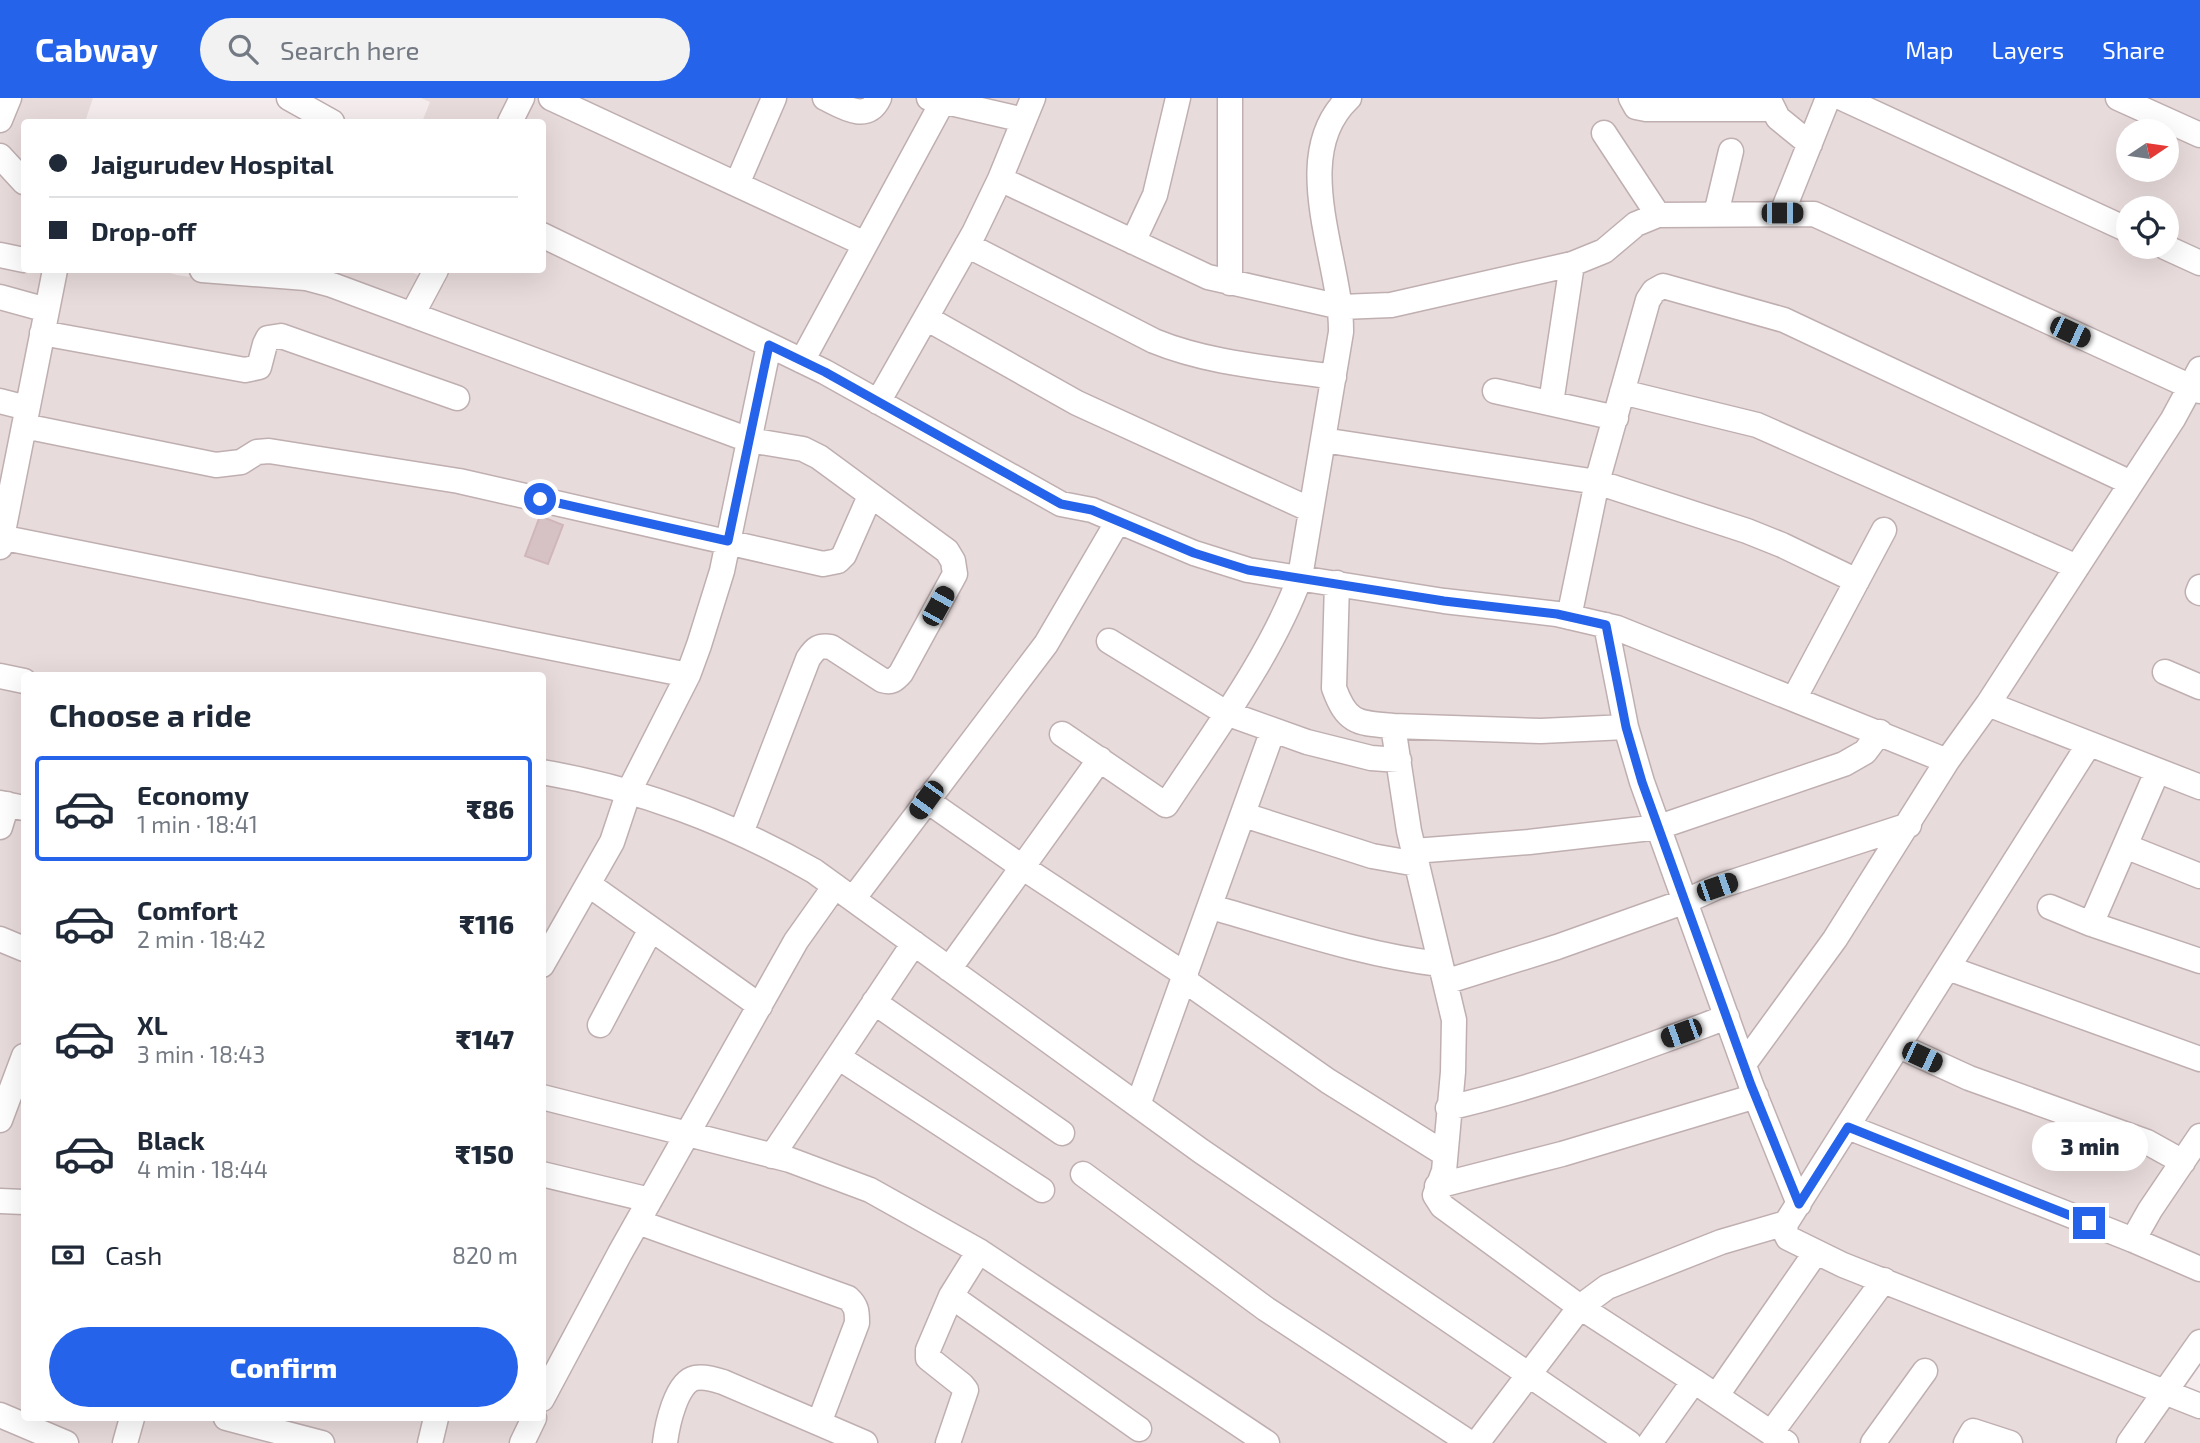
<!DOCTYPE html>
<meta charset="utf-8">
<style>
body{margin:0;font-family:"Exo 2",sans-serif;background:#f2f2f3;color:#1f2937;height:100vh;display:flex;flex-direction:column;font-size:26px;white-space:nowrap}
*{box-sizing:border-box;margin:0}
p{font-size:23px;color:#747a83}
.icon{flex:none;width:38px;height:38px;fill:none;stroke:currentColor;stroke-width:2;stroke-linecap:round;stroke-linejoin:round}
.map{position:relative;flex:1;overflow:hidden}
.drawer{position:absolute;left:21px;top:574px;width:525px;height:749px;display:flex;flex-direction:column;background:#fff;border-radius:7px;box-shadow:0 7px 28px #0002}
.drawer>*{flex:none}
.hud{position:absolute;left:21px;top:21px;width:525px;height:154px;border-radius:7px;box-shadow:0 7px 28px #0002;display:grid;align-content:center;height:154px;padding:0 28px;background:#fff}
.needle{width:46px;rotate:77deg}
.fabs{position:absolute;left:2116px;top:21px;display:grid;gap:14px}
.fabs a{display:grid;place-items:center;width:63px;height:63px;border-radius:50%;background:#fff;box-shadow:0 7px 28px #0002;font-size:35px}
.end{position:absolute;width:32px;height:32px;margin:-16px;border:9px solid #2563eb;background:#fff;box-shadow:0 0 0 4px #fff}
.from{border-radius:50%}
.bubble{position:absolute;height:49px;border-radius:24px;background:#fff;box-shadow:0 7px 28px #0002;font-size:23px;font-weight:800;line-height:49px;text-align:center}
.car{position:absolute;width:21px;height:42px;margin:-21px -10px;border-radius:9px;box-shadow:0 0 5px 2px #0007;background:linear-gradient(#222 24%,#8ab4d8 0 40%,#222 0 76%,#8ab4d8 0 86%,#222 0)}
.hud b{display:flex;align-items:center;gap:24px;height:66px;font-size:26px}
.hud b+b{border-top:2px solid #e0e1e3}
.hud i{width:18px;height:18px;background:#1f2937}
ul{padding:0;list-style:none}
li{display:flex;align-items:center;gap:21px;height:105px;margin:0 14px 10px;padding:0 14px;border:4px solid transparent;border-radius:7px}
li div{flex:1}
li b{display:block;font-size:26px}
li em{font-style:normal;font-weight:800}
li.selected{border-color:#2563eb}
li>.icon{width:63px;height:63px;stroke-width:1.5}
h2{padding:0 28px;font-size:32px;line-height:84px}
.pay{display:flex;align-items:center;gap:18px;height:77px;padding:0 28px;font-size:26px}
.pay p{margin-inline-start:auto}
.action{display:flex;gap:14px;margin-top:auto;padding:14px 28px}
.action a{flex:1;height:80px;border-radius:42px;background:#2563eb;color:#fff;font-size:28px;font-weight:800;line-height:80px;text-align:center}
header{display:flex;align-items:center;gap:42px;box-sizing:border-box;height:98px;padding:0 35px;background:#2563eb;color:#fff}
header strong{font-size:33px}
nav{display:flex;gap:38px;margin-inline-start:auto;font-size:24px}
.search{width:490px;height:63px;background:#f2f2f3;display:flex;align-items:center;gap:18px;box-sizing:border-box;padding:0 24px;border-radius:38px;color:#747a83;font-size:26px}
.map>svg:first-child{display:block}
</style>
<header>
<strong>Cabway</strong>
<div class="search"><svg class="icon" aria-label="search" viewBox="0 0 24 24"><circle cx="10" cy="10" r="6"/><path d="M15 15l6 6"/></svg>Search here</div>
<nav><a>Map</a><a>Layers</a><a>Share</a></nav>
</header>
<div class="map">
<svg width="2200" height="1345" viewBox="0 0 2200 1345">
<rect width="100%" height="100%" fill="#f5eced"/>
<path fill="#e8dbdc" fill-rule="evenodd" d="M0,0H93L85,24H24V172H160L177,177L257,189L263,172H406L443,188L451,172H542V24H422L430,4L421,0H2200V1230L2120,1345H0ZM2128,33H2166V72H2128ZM2128,110H2166V149H2128ZM24,578H542V1320H24Z
M2165,1307L2200,1317V1345H2138Z"/>
<path fill="#d6c2c5" stroke="#d0b6ba" stroke-width="2" d="M540,418L563,427L548,466L525,458Z"/>
<g fill="none" stroke-linecap="round" stroke-linejoin="round">
<defs>
<path id="minor" d="M289,0L332,24
M551,0L865,146
M825,0C843,9 867,25 879,0
M929,0L1024,22
M1230,0V185
M1631,0L1636,9L1646,11H1772
M1768,0L1778,20L1810,46
M1842,0L2128,132
M2118,0L2200,37
M0,22L9,0
M510,24L522,0
M1604,35L1658,117
M0,58L24,84
M1000,81L1208,179L1341,209L1391,207L1572,166L1604,153L1636,126L1658,117L1814,116L2200,293
M737,86L774,0
M1782,115L1828,0
M1716,116L1731,53
M542,137L825,274L1061,406L1092,412L1194,455L1248,472L1444,503L1557,516L1617,530L1947,663
M1133,144L1155,97L1178,0
M967,147L1154,243C1210,266 1274,270 1334,279
M2165,149L2200,165
M0,157L24,162
M202,172L306,180L332,187L749,342L803,351L819,359L947,453L953,463L955,476L901,575C895,582 891,585 882,582L831,549C819,547 815,550 808,561L741,735
M0,199L47,212
M412,217L436,172
M926,220L1077,305L1311,412
M42,235L245,272L259,269L265,246L268,240L281,238L457,300
M802,263L943,3
M1495,293L1616,320
M1622,294L1757,327L2077,469
M0,303L27,310
M878,304L974,135L1000,81L1033,0
M1551,305L1572,166
M24,328L216,367L241,364L257,354L269,353L459,383L823,466L838,463L844,457L870,398
M1323,342L1597,384L1747,433L1782,447L1857,483
M0,439L688,577
M0,449L55,172
M1337,485L1334,590C1347,626 1358,625 1393,628
M2200,489L2198,494L2200,495
M1569,519L1597,384L1648,202L1654,193L1663,188L1784,222L2131,385
M1606,527L1626,629L1642,684L1751,987L1799,1106
M1109,543L1226,615L1307,644L1371,660L1399,662
M2165,574L2200,589
M0,578L24,583
M1795,599L1884,432
M1988,606L2200,689
M1626,629L1541,633L1393,628L1409,733L1454,922L1453,974L1444,1073L1435,1097L1442,1108L1580,1209L1694,1283
M1062,636L1166,707C1212,637 1271,558 1300,479L1341,234C1342,162 1287,58 1349,0
M2089,646L1786,1125L1785,1134L1788,1140L1843,1167L2200,1308
M542,674C641,691 728,724 814,773L1201,1053L1629,1345
M926,702L1022,769L1186,877
M0,705L24,710
M1244,717L1372,758L1417,766
M0,729L7,706
M2125,748L2200,778
M1414,753L1529,744L1659,729L1844,666L1865,654L1880,634
M588,786L760,908
M853,801L1046,546L1118,423
M1211,809C1286,830 1362,857 1440,866
M2050,809L2091,826L2200,863
M2091,826L2157,674
M0,841L24,851
M542,867L612,744L629,693L688,577L699,547L722,473L769,247
M1948,870L2200,961
M949,871L1100,661
M1184,882L1328,983L1445,1056
M1445,884L1557,849L1686,803L1717,789L1909,727
M874,904L1062,1035
M600,927L651,831
M1899,948L1969,980L2147,1044L2183,1064
M838,959L1042,1092
M1744,966L1835,841L1947,663L1988,606L2173,321L2200,271
M542,999L790,1062L870,1092L979,1153L1267,1345
M1138,1007L1273,632
M1448,1010C1544,988 1635,953 1727,919
M0,1022L24,958
M1848,1029L2133,1142L2200,1171
M772,1058L914,845
M542,1076L650,1102
M1083,1076L1266,1211L1470,1345
M1437,1088L1562,1056L1756,998
M0,1103L24,1104
M638,1124L848,1200C857,1208 857,1214 857,1225L819,1325
M2133,1142L2150,1112L2200,1038
M951,1198L1139,1331
M1717,1297L1816,1154
M542,1301L620,1155L796,843L835,788
M0,1317L66,1345
M226,1320L322,1345
M1771,1335L1884,1182
M125,1345L132,1320
M430,1345L436,1320
M522,1345L534,1320
M665,1345C667,1328 676,1284 695,1280C704,1278 714,1281 723,1284L865,1345
M948,1345L966,1292L962,1287L928,1260V1252L951,1198L979,1153
M1477,1345L1580,1209L1607,1189L1721,1144L1786,1125
M1650,1345L1694,1283L1786,1345
M1873,1345L1925,1273
M1966,1345L1973,1333L2010,1345
M2129,1345L2200,1244"/>
</defs>
<use href="#minor" stroke="#c0afb1" stroke-width="27"/>
<use href="#minor" stroke="#fff" stroke-width="24"/>
</g>
<g fill="none" stroke-linecap="round" stroke-linejoin="round">
<path stroke="#2563eb" stroke-width="9" d="M540,401L728,443L769,247L825,274L1061,406L1092,412L1194,455L1248,472L1444,503L1557,516L1606,527L1626,629L1642,684L1751,987L1799,1106L1848,1029L2089,1125"/>
</g>
</svg>
<div class="fabs">
<a><svg class="needle" viewBox="-14 -14 28 28"><path d="M0-13l5 13h-10z" fill="#e53935"/><path d="M0 13l5-13h-10z" fill="#747a83"/></svg></a>
<a><svg class="icon" aria-label="locate" viewBox="0 0 24 24"><circle cx="12" cy="12" r="6"/><path d="M12 2v4M12 18v4M2 12h4M18 12h4"/></svg></a>
</div>
<i class="end from" style="left:540px;top:401px"></i>
<i class="end" style="left:2089px;top:1125px"></i>
<div class="bubble" style="left:2032px;top:1024px;width:116px">3 min</div>
<i class="car" style="left:1782px;top:115px;rotate:90deg"></i>
<i class="car" style="left:2070px;top:234px;rotate:115deg"></i>
<i class="car" style="left:938px;top:508px;rotate:29deg"></i>
<i class="car" style="left:926px;top:702px;rotate:216deg"></i>
<i class="car" style="left:1717px;top:789px;rotate:71deg"></i>
<i class="car" style="left:1681px;top:935px;rotate:250deg"></i>
<i class="car" style="left:1922px;top:959px;rotate:115deg"></i>
<div class="hud">
<b><i class="from"></i>Jaigurudev Hospital</b>
<b><i></i>Drop-off</b>
</div>
<section class="drawer">
<h2>Choose a ride</h2>
<ul>
<li class="selected"><svg class="icon" aria-label="car" viewBox="0 0 24 24"><path d="M5 17H2v-5l4-1 3-4h7l3 4 3 1v5h-3M9 17h6M6 11h13"/><circle cx="7" cy="17" r="2"/><circle cx="17" cy="17" r="2"/></svg><div><b>Economy</b><p>1 min · 18:41</p></div><em>₹86</em></li>
<li><svg class="icon" aria-label="car" viewBox="0 0 24 24"><path d="M5 17H2v-5l4-1 3-4h7l3 4 3 1v5h-3M9 17h6M6 11h13"/><circle cx="7" cy="17" r="2"/><circle cx="17" cy="17" r="2"/></svg><div><b>Comfort</b><p>2 min · 18:42</p></div><em>₹116</em></li>
<li><svg class="icon" aria-label="car" viewBox="0 0 24 24"><path d="M5 17H2v-5l4-1 3-4h7l3 4 3 1v5h-3M9 17h6M6 11h13"/><circle cx="7" cy="17" r="2"/><circle cx="17" cy="17" r="2"/></svg><div><b>XL</b><p>3 min · 18:43</p></div><em>₹147</em></li>
<li><svg class="icon" aria-label="car" viewBox="0 0 24 24"><path d="M5 17H2v-5l4-1 3-4h7l3 4 3 1v5h-3M9 17h6M6 11h13"/><circle cx="7" cy="17" r="2"/><circle cx="17" cy="17" r="2"/></svg><div><b>Black</b><p>4 min · 18:44</p></div><em>₹150</em></li>
</ul>
<div class="pay"><svg class="icon" aria-label="cash" viewBox="0 0 24 24"><path d="M3 7h18v10H3z"/><circle cx="12" cy="12" r="2"/></svg>Cash<p>820 m</p></div>
<div class="action"><a>Confirm</a></div>
</section>
</div>
